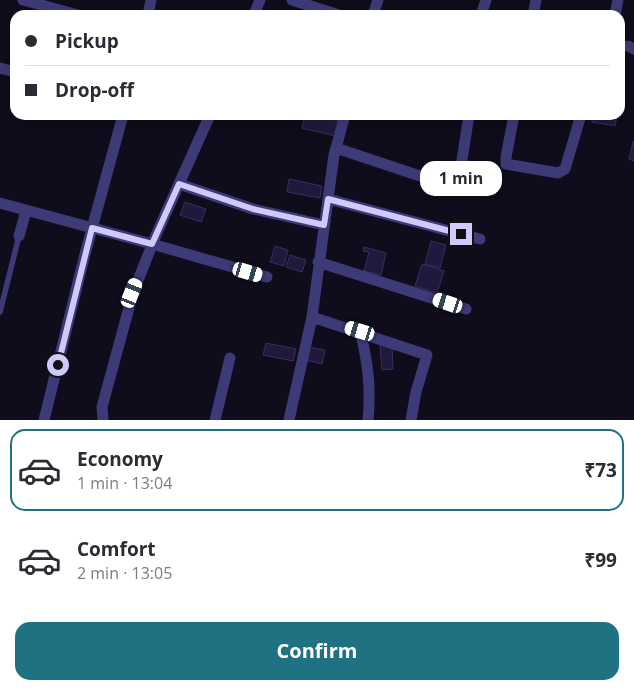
<!DOCTYPE html>
<meta charset="utf-8">
<style>
body{margin:0;font-family:"Open Sans",sans-serif;background:#f2f2f3;color:#2b2b33;height:100vh;display:flex;flex-direction:column;font-size:19px;white-space:nowrap}
*{box-sizing:border-box;margin:0}
p{font-size:16px;color:#7c7c81}
.icon{flex:none;width:28px;height:28px;fill:none;stroke:currentColor;stroke-width:2;stroke-linecap:round;stroke-linejoin:round}
.map{position:relative;height:420px;overflow:hidden}
.drawer{display:flex;flex-direction:column;background:#fff;flex:1}
.drawer>*{flex:none}
.top-card{position:absolute;left:10px;top:10px;width:615px;height:110px;border-radius:15px;box-shadow:0 5px 20px #0002;display:grid;align-content:center;height:110px;padding:0 15px;background:#fff}
.end{position:absolute;width:22px;height:22px;margin:-11px;border:6px solid #d0cafc;background:#111;box-shadow:0 0 0 2px #111}
.from{border-radius:50%}
.bubble{position:absolute;height:35px;border-radius:15px;background:#fff;box-shadow:0 5px 20px #0002;font-size:16px;font-weight:700;line-height:35px;text-align:center}
.car{position:absolute;width:15px;height:30px;margin:-15px -8px;border-radius:6px;box-shadow:0 0 4px 1px #0007;background:linear-gradient(#fff 24%,#345 0 40%,#fff 0 76%,#345 0 86%,#fff 0)}
.top-card b{display:flex;align-items:center;gap:18px;height:48px;font-size:19px}
.top-card b+b{border-top:1px solid #e1e1e2}
.top-card i{width:12px;height:12px;background:#2b2b33}
ul{padding:9px 0 0;list-style:none}
li{display:flex;align-items:center;gap:15px;height:82px;margin:0 10px 8px;padding:0 5px;border:2px solid transparent;border-radius:15px}
li div{flex:1}
li b{display:block;font-size:19px}
li em{font-style:normal;font-weight:700}
li.on{border-color:#1e7282}
li>.icon{width:45px;height:45px;stroke-width:1.5}
.action{display:flex;gap:10px;margin-top:auto;padding:10px 15px}
.action a{flex:1;height:58px;border-radius:15px;background:#1e7282;color:#fff;font-size:20px;font-weight:700;line-height:58px;text-align:center}
.map>svg:first-child{display:block}
</style>
<div class="map">
<svg width="634" height="420" viewBox="0 0 634 420">
<rect width="100%" height="100%" fill="#0f0c1b"/>
<path fill="#21193b" stroke="#392d65" d="M305,115H314L339,121L335,136L302,128Z
M593,115L617,116L615,126L592,122Z
M633,142H634V161L629,159Z
M289,179L322,186L320,198L287,192Z
M185,202L206,209L201,222L180,215Z
M431,241L446,245L440,268L425,264Z
M275,246L288,250L284,266L270,262Z
M364,247L386,253L381,275L364,271L369,252L363,251Z
M290,255L306,260L302,272L286,267Z
M422,264L444,271L437,293L415,286Z
M266,343L296,349L293,361L263,355Z
M380,345H392L393,369L382,370Z
M309,347L325,350L322,364L306,360Z"/>
<g fill="none" stroke-linecap="round" stroke-linejoin="round">
<path stroke="#3e3a77" stroke-width="5.5" d="M0,312L19,236"/>
<path stroke="#3e3a77" stroke-width="11" d="M23,0L78,15
M292,0L339,15
M148,15L151,0
M254,15L260,0
M373,15L378,0
M481,15L486,0
M533,15L536,0
M615,15L618,0
M628,46L634,49
M0,68L15,72
M514,115L506,157V164L558,173L565,169L581,115
M336,148L447,185H456L459,179L469,115
M179,184L253,209L324,225
M328,199L480,239
M0,203L152,244L267,277
M19,236L26,211
M318,262L466,309
M312,317L427,355L416,392L411,420
M360,331C368,362 371,388 368,420
M44,420L85,254L123,115
M103,420L102,407L133,293L156,235L210,115
M215,420L230,358
M289,420L312,317L334,155L345,115"/>
</g>
<g fill="none" stroke-linecap="round" stroke-linejoin="round">
<path stroke="#d0cafc" stroke-width="6" d="M58,365L92,228L152,244L179,184L253,209L324,225L328,199L461,234"/>
</g>
</svg>
<i class="end from" style="left:58px;top:365px"></i>
<i class="end" style="left:461px;top:234px"></i>
<div class="bubble" style="left:420px;top:161px;width:82px">1 min</div>
<i class="car" style="left:248px;top:272px;rotate:106deg"></i>
<i class="car" style="left:132px;top:293px;rotate:22deg"></i>
<i class="car" style="left:448px;top:303px;rotate:288deg"></i>
<i class="car" style="left:360px;top:331px;rotate:287deg"></i>
<div class="top-card">
<b><i class="from"></i>Pickup</b>
<b><i></i>Drop-off</b>
</div>
</div>
<section class="drawer">
<ul>
<li class="on"><svg class="icon" aria-label="car" viewBox="0 0 24 24"><path d="M5 17H2v-5l4-1 3-4h7l3 4 3 1v5h-3M9 17h6M6 11h13"/><circle cx="7" cy="17" r="2"/><circle cx="17" cy="17" r="2"/></svg><div><b>Economy</b><p>1 min · 13:04</p></div><em>₹73</em></li>
<li><svg class="icon" aria-label="car" viewBox="0 0 24 24"><path d="M5 17H2v-5l4-1 3-4h7l3 4 3 1v5h-3M9 17h6M6 11h13"/><circle cx="7" cy="17" r="2"/><circle cx="17" cy="17" r="2"/></svg><div><b>Comfort</b><p>2 min · 13:05</p></div><em>₹99</em></li>
</ul>
<div class="action"><a>Confirm</a></div>
</section>
